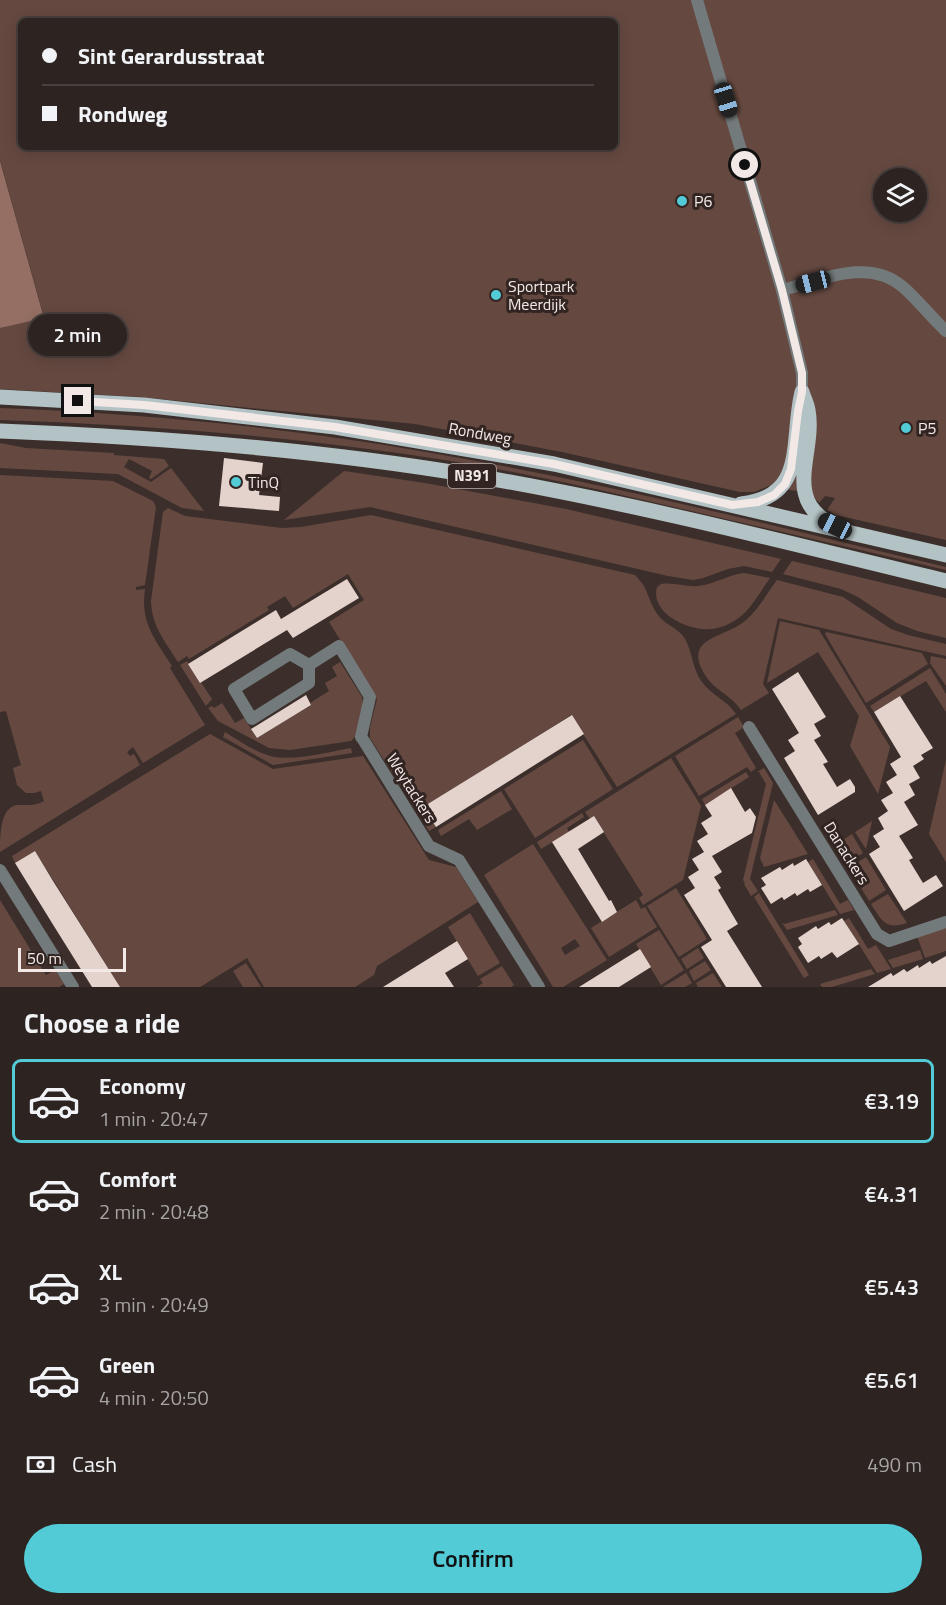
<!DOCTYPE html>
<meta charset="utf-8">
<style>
body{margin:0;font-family:"Titillium Web",sans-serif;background:#392f2d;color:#f1f3f6;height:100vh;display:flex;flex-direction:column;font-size:22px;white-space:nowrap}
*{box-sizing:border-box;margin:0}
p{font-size:20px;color:#a7a4a5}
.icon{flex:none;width:33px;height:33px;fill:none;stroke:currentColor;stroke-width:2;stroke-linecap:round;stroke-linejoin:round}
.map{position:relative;height:987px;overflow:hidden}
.drawer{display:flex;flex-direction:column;background:#2d2320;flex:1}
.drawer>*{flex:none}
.hud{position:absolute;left:18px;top:18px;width:600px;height:132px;border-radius:9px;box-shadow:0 3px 15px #0003,0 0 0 2px #48403e;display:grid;align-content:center;height:132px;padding:0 24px;background:#2d2320}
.buttons{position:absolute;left:873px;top:168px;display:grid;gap:12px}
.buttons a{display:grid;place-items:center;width:54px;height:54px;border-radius:50%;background:#2d2320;box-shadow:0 3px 15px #0003,0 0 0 2px #48403e;font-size:30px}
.scale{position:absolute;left:18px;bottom:15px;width:108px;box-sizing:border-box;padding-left:6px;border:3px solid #f2e9e7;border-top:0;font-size:16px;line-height:21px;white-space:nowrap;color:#f2e9e7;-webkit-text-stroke:4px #322521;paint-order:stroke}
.end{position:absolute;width:27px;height:27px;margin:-14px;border:8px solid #f2e9e7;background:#111;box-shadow:0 0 0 3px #111}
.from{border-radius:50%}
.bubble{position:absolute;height:42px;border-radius:21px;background:#2d2320;box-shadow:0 3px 15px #0003,0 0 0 2px #48403e;font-size:20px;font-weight:600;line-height:42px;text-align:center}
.car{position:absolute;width:18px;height:36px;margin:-18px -9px;border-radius:8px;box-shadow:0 0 4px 2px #0007;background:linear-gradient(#222 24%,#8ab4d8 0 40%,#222 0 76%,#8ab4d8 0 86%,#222 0)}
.hud b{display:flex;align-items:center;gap:21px;height:57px;font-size:22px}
.hud b+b{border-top:2px solid #48403e}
.hud i{width:15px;height:15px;background:#f1f3f6}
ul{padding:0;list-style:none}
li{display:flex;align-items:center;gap:18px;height:84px;margin:0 12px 9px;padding:0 12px;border:3px solid transparent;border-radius:9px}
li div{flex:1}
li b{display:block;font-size:22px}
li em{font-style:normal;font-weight:600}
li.current{border-color:#52cbd7}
li>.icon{width:54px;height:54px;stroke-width:1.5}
h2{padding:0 24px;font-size:27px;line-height:72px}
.pay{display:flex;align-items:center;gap:15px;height:66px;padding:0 24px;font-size:22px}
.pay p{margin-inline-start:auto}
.cta{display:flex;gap:12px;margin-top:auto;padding:12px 24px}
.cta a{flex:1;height:69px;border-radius:36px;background:#52cbd7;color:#111;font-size:24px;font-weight:600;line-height:69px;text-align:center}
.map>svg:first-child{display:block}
</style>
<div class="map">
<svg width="946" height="987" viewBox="0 0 946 987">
<rect width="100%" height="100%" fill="#3c2f2b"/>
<path fill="#654941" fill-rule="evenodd" d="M0,0H946V540L836,515L827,510L835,498L825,496L819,503L812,494L769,486L754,492H740L562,452L415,424L140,397L0,389V328L44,317L0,160ZM21,21H615V147H21ZM884,178H916V212H884Z
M0,408C156,414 312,430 465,459C627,488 786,529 946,567V570C860,550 774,530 687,510C609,492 531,474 451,461C302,437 151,425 0,420Z
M0,443L26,448L114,453V455L164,459L169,466L151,479L149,478L152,471L129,459L124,467L151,482L171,468L204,511L182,508L118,474L0,468Z
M344,471L425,483L566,509L781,559L772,572L744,566L728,569L703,578L693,580L668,576L370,507L284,520Z
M0,475L113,481L153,501L156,507L145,585L136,587V590L145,589C140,623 155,639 172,666L170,668L205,725L143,763L133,747L127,752L130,756L134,754L140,765L0,852C0,835 0,804 20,805C31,805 34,806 44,801L41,791L34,793H26L17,785L13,768L21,765L6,711L0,712Z
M168,508L185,516L282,528L301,527L371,515L635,575C638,578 641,582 644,586C649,596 651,606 658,615C666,626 679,628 685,639C693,653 692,669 702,682C711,695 727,700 736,714L617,787L571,715L424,807L436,827L429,831L370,738V727L377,699L329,622L364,600L348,574L293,608L285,596L267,607L269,610L189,659L187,656L178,662C165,641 152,627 151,601L163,512Z
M792,561L946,598V638L917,631L897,623L858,597L841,589L783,574Z
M744,573L770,578C759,593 750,612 734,621C724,627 714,630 703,629C683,628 650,611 657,587L661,584C673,582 686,587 698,586C715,584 728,575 744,573Z
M777,580L843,597L891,629L908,635L946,644V656L778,618L763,684L769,693L741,710C731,695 714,690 705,675C681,636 727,638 746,620C759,609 767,593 777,580Z
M780,621L819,630L890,747L878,794L850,746L859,716L818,652L767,683Z
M826,632L922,653L928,664L866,703L825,634Z
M931,656L946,659V686L930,663Z
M187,661L212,699L206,706L180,665Z
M340,662L362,697C365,708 360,735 351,741L290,750L269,748L218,721L208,708L212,706L214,708L222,703L235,723L244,718L257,738L311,705L310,703L329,691L325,683L337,676L332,667Z
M930,668L946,694V712L926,681L874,712L870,706Z
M738,717L744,727L735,733L756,768L751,772L747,767L699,796L675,756Z
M225,732C238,740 252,750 267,755C289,763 328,752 351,748L352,753L273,765L223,737Z
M210,734L273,769L363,756L429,860L456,867L478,902L377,966L374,975L355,987H264L247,958L200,987H120L35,851L15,863L12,856Z
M583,740L613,789L535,838L504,789Z
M671,758L701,806L683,880L643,905L639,898L643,895L601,828L590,819L585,812Z
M946,760V862L929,834Z
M764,768L773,783L750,879L758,891L751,896L744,884L745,883L743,880L766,784L759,772H757Z
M746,772L749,777L705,805L702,799Z
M501,791L512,809L477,830L469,819L441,836L438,830Z
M774,800L808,854L764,867L760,858Z
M582,813L584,817L567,828L569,832L541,849L537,842Z
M872,821L866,849L855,832Z
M852,834L863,853L846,864L835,845Z
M533,844L607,960L563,987H553L484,875ZM575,939L580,946L565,955L561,948Z
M866,857L886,890L869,901L849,868Z
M813,859L840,904L848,900L854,910L840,914L808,862Z
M676,888L707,939L679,957L647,906Z
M759,893L809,975L804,978L754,897Z
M888,894L907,923C885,930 882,921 871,904Z
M0,900L46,975L55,970L64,984L59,987H0Z
M636,900L641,909L645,907L657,927L609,957L591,928Z
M835,910L838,915L787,930L782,923L784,924Z
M470,913L500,963L478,976L448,927Z
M849,918L868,949L876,945L891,969L877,973L844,921Z
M946,927V951L925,958L917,936Z
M659,930L684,970L661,985L636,944Z
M698,948L704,958L687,969L681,959Z
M920,950L923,959L893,968L888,960Z
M705,961L711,970L694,981L689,971Z
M246,963L261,987H243L233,971Z
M502,966L514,985L511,987H477L483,983L480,979Z
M871,969L875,974L832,987H822L820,984Z
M686,973L692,983L685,987H663Z
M713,973L722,987H698L696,983Z"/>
<path fill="#956f64" d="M0,161L44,318L0,328Z"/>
<path fill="#e4d2cd" d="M224,458L263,463L259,495L280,497L279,511L219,506Z
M347,579L359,598L293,638L287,630L200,683L188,664L276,610L281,619Z
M798,672L826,717L814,724L821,736L814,740L828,762L823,764L837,787L850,779L855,787V792L818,815L784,758L795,751L788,740L799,733L772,689Z
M306,695L311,705L257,738L251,729Z
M900,696L933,748L921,755L924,759L913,766L920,778L909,784L915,795L904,802L918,825L899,836L913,858L909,860L923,883L936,875L943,886L904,911L869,854L880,847L873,836L884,829L878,818L888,811L881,800L893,793L886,782L897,775L890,764L901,757L874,712Z
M572,715L584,734L436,827L423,807Z
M731,788L745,812L750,808L756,817L752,833L712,856L722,872L714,877L721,888L718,890L738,924L727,931L762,987H726L701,947L712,940L684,895L695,888L688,877L699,870L692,859L704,852L697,841L708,834L701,823L712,816L705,805Z
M594,816L604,832L578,849L609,901L611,900L617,912L602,922L552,842Z
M35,851L53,881L120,987H92L52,923L15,863Z
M806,859L822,885L810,892L808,889L797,896L795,893L784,900L782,897L771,904L761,888L766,885L761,878L780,867L782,870L793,863L794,866Z
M842,918L859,944L837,958L832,952L821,959L819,956L808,963L798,947L802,944L798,938L816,926L818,929L829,922L831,925Z
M457,941L468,959L445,973L454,987H383Z
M640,949L651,967L619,987H579Z
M946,956V987H868L891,973L893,976L904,969L907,972L918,965L919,968L930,961L932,964Z"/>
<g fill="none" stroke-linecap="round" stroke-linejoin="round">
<path stroke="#737a7b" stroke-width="12" d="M782,290C821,280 869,257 903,287C918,300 931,317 946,331
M290,654L309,665V683L252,719L234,689Z
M309,665L339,646L370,697L361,737L364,741L429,846L459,860L539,987
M749,727L877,934L889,941L946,922
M0,870L73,987"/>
<path stroke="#737a7b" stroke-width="12" d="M697,0L782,290L802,373V392"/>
<path stroke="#b3c2c4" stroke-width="15" d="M802,392C804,398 807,404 808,410C816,453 781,499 833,525
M0,397L144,405L335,427L554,464L946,555
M0,431C158,437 314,449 470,475C630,502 789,543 946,581
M741,504C808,497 790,441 802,392"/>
</g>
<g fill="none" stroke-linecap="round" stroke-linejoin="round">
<path stroke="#f2e9e7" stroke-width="8" d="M78,401L144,405L335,427L554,464L732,505L758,502L774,495L785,484L791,469L798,411L802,392V373L782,290L745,165"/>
</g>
<g fill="#52cbd7" stroke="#322521" stroke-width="2">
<circle cx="682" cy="201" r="6"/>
<circle cx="496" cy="295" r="6"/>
<circle cx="906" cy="428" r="6"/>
<circle cx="236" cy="482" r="6"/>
</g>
<g text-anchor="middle" stroke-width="6" stroke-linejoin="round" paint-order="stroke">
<rect fill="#322521" stroke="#b8aeac" stroke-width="1.5" x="448" y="464" width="48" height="24" rx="4.5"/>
<g font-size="15" font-weight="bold" fill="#f2e9e7">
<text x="472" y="481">N391</text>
</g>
<g font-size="16" fill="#f2e9e7" stroke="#322521" text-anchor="start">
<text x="694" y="207">P6</text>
<text x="508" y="292">Sportpark<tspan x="508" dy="18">Meerdijk</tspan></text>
<text x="918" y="434">P5</text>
<text x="248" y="488">TinQ</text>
</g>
<g font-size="16" fill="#f2e9e7" stroke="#322521">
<text transform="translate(480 433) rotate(10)" y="6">Rondweg</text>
<text transform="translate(412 788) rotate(58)" y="6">Weytackers</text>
<text transform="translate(847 853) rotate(58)" y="6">Danackers</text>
</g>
</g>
</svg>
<div class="buttons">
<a><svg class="icon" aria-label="layers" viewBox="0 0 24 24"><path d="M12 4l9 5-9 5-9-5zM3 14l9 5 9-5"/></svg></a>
</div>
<div class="scale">50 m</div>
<i class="end from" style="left:745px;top:165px"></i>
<i class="end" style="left:78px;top:401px"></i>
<div class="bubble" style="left:28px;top:314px;width:99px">2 min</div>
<i class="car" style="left:726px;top:100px;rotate:163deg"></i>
<i class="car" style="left:813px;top:282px;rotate:256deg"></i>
<i class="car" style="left:835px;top:526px;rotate:296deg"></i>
<div class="hud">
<b><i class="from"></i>Sint Gerardusstraat</b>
<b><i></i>Rondweg</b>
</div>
</div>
<section class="drawer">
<h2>Choose a ride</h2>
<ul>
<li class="current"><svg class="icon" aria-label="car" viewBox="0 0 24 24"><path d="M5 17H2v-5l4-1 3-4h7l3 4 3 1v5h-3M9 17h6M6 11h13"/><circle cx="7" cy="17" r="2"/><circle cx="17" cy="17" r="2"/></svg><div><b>Economy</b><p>1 min · 20:47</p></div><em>€3.19</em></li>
<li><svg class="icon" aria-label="car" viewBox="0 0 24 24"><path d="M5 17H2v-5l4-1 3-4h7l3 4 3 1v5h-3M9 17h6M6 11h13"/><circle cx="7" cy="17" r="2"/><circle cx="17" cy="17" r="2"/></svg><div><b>Comfort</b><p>2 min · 20:48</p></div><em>€4.31</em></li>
<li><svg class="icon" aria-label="car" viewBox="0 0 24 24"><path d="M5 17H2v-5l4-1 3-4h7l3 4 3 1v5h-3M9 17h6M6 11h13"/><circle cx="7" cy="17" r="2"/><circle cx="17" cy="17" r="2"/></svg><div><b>XL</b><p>3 min · 20:49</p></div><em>€5.43</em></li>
<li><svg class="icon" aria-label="car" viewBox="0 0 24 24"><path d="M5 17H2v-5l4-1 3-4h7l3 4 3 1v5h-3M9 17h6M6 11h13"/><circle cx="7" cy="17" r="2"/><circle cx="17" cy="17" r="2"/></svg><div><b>Green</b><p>4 min · 20:50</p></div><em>€5.61</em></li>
</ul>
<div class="pay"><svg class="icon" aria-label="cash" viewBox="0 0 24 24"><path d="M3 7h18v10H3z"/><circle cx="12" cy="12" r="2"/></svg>Cash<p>490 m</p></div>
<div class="cta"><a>Confirm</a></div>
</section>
